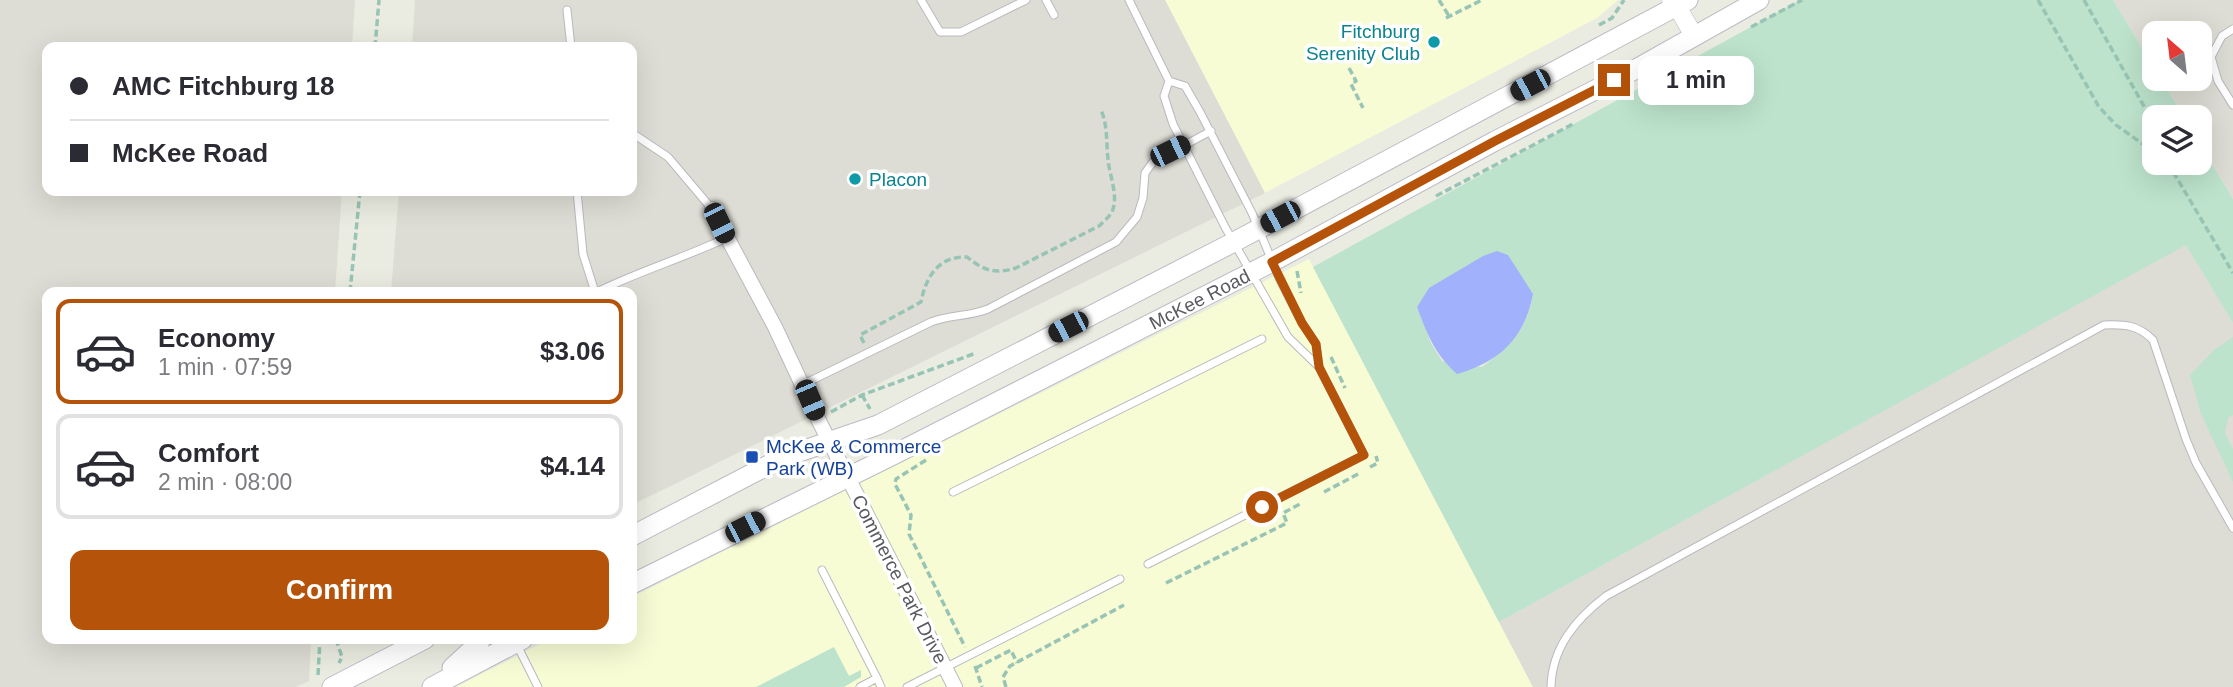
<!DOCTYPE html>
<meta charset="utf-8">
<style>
body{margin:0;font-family:Arial,sans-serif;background:#f7f7f7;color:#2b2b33;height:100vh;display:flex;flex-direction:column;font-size:26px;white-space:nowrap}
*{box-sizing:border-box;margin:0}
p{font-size:23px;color:#7c7c81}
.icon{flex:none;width:38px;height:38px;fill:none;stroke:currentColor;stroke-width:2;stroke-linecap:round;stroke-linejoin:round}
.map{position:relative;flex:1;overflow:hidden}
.panel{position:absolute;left:42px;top:287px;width:595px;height:357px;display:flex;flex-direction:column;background:#fff;border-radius:14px;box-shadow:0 7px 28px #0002}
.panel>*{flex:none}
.top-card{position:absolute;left:42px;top:42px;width:595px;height:154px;border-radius:14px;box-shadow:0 7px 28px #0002;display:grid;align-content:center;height:154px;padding:0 28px;background:#fff}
.needle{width:46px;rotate:332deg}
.controls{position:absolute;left:2142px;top:21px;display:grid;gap:14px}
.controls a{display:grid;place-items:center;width:70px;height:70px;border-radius:14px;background:#fff;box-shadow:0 7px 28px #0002;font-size:35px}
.end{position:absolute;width:32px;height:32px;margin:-16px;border:9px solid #b45309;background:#fff;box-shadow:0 0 0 4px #fff}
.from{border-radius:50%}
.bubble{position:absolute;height:49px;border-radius:14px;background:#fff;box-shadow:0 7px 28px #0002;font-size:23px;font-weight:700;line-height:49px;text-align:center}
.car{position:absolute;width:21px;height:42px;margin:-21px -10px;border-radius:9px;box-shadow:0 0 5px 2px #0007;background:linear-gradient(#222 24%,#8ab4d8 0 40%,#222 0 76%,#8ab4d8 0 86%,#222 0)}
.top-card b{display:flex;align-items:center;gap:24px;height:66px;font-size:26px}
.top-card b+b{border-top:2px solid #e1e1e2}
.top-card i{width:18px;height:18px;background:#2b2b33}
ul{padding:12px 0 0;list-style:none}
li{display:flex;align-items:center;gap:21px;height:105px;margin:0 14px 10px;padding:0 14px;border:4px solid #e1e1e2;border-radius:14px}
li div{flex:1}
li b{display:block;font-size:26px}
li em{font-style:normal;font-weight:700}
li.active{border-color:#b45309}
li>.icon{width:63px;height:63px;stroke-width:1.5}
.button{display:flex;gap:14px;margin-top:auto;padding:14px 28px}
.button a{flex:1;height:80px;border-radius:14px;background:#b45309;color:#fff;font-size:28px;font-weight:700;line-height:80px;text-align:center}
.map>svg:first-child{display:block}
</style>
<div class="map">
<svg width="2233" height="687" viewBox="0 0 2233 687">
<rect width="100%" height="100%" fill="#eaece1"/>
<path fill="#f7fcd5" d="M1165,0H1618L1597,18L1265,193Z
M1309,259L1533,687H456L550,639H632V597Z"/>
<path fill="#ddddd5" d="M0,0H355L352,47H47V191H342L335,292H47V639H311L309,681L296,687H0Z
M415,0H1165L1265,193L632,505V292H391L399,191H632V47H412Z
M2113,0H2233V199L2200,144V117H2184L2161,79H2200V33H2154V68Z
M2186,244L2233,323V687H1533L1499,622Z"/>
<path fill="#bde3cc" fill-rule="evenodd" d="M1800,0H2113L2154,68V79H2161L2184,117H2154V163H2200V144L2233,199V323L2186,245L1499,622L1313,267ZM1533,294C1527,331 1510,345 1482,367L1442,361L1431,343L1417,306Z
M2233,337V415L2228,418L2225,433L2233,449V482L2201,414L2190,375L2214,350Z
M834,647L849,676L861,670V677L844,687H756Z"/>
<path fill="#a1b1fc" d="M1497,251L1508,255L1533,294C1525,338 1499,362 1457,374C1435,355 1427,334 1417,307L1429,288L1483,256Z"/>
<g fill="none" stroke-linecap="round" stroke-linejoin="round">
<defs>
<path id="service" d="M921,0L940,32H961L1026,0
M1046,0L1054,15
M1129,0L1169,81L1185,86L1200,112L1252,213L1280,280L1302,323L1316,344L1319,366
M567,10L571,47
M2233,29L2222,36L2211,57L2218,81L2233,105
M632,133L668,157L712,209
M577,191L583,254L595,292
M597,292C639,271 684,258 726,238
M804,384L931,322C952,314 968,317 988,309L1116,242L1137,217L1143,198L1145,173L1153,162L1211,131
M953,492L1262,339
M1148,564L1364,455L1319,367L1288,337L1225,227L1173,124L1164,96L1169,81
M822,570L877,678
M516,643L538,687
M860,687L877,678L881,687
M907,687L1120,579
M1551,687C1552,647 1576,619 1606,596L2104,325C2125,324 2138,325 2153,340L2186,439L2196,463L2233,528"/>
<path id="minor" d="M712,209L775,327L820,423L955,687"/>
<path id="tertiary" d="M1671,0L1677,6L1694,36"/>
<g id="secondary">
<path d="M632,536L784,457L878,425L1234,242L1688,0"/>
<path id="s1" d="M632,584L893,455L1272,262L1495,141L1638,68L1759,0"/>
<path d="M452,668L479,643L481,639"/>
<path d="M332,687L425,639"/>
<path d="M432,687L523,639"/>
</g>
</defs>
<use href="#service" stroke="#b9b9bf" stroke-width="9"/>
<use href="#minor" stroke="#b9b9bf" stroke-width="16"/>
<use href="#tertiary" stroke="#b9b9bf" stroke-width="19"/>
<use href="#secondary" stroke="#bcbcc4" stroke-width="21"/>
<path stroke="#97c4b4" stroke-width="3.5" stroke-dasharray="7 3.5" stroke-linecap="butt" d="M1439,0L1449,16
M2038,0L2099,107L2116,125L2154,152
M2084,0L2154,124
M1446,18L1482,0
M1599,25L1612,18L1624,0
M1751,27L1802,0
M375,47L379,0
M1349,68L1356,81L1351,84L1363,108
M2168,163L2233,273
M1436,196L1575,123
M1297,271L1301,293
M350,292L360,191
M864,343L860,335L921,302C926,276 939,256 967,257C984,271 995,274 1016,268L1099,226C1104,221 1111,216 1113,209C1118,194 1109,174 1108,159C1106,142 1108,126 1101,110
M1331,357L1345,388
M862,395L870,409
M831,412L862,395L976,353
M926,460L896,479L895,484L911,515L909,534L965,647
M1370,467L1378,463L1376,456
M1324,492L1360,473
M1166,583L1287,523L1283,513L1300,504
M336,639L342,657L339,663
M975,666L982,687
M976,668L1011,650L1017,663
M318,675L320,639
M1006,687L1003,677L1010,666L1124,605"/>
<use href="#service" stroke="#fff" stroke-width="7"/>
<use href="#minor" stroke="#fff" stroke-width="14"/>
<use href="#tertiary" stroke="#fff" stroke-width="18"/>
<use href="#secondary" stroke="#fff" stroke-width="19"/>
</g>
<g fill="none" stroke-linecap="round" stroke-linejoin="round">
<path stroke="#b45309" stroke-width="9" d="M1262,507L1364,455L1319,367L1316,344L1302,323L1272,262L1495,141L1614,80"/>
</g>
<g fill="#0f9aa8" stroke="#fff" stroke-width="2.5">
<circle cx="1434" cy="42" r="7"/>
<circle cx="855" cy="179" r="7"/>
</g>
<rect fill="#1a4fb4" stroke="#fff" stroke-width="2.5" x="745" y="450" width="14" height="14" rx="3.5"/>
<g text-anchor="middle" stroke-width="7" stroke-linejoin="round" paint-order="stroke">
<g font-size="19" fill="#0d838f" stroke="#fff" text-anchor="end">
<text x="1420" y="38">Fitchburg<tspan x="1420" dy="22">Serenity Club</tspan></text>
<text x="869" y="186" text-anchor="start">Placon</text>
</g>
<g font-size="19" fill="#595a61" stroke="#fff">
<text dy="7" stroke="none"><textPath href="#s1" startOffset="635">McKee Road</textPath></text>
<text transform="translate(900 579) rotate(63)" y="7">Commerce Park Drive</text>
</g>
<g font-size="19" fill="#164399" stroke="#fff" text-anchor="start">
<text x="766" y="453">McKee &amp; Commerce<tspan x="766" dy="22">Park (WB)</tspan></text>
</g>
</g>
</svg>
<div class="controls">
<a><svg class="needle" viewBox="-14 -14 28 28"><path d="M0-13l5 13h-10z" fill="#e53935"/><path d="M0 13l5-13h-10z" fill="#7c7c81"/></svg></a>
<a><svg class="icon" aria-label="layers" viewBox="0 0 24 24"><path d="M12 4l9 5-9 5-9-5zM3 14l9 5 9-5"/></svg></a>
</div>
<i class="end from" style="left:1262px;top:507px"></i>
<i class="end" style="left:1614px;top:80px"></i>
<div class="bubble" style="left:1638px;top:56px;width:116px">1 min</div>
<i class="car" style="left:1530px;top:85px;rotate:242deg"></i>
<i class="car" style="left:1170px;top:151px;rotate:64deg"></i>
<i class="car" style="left:1280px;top:217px;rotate:242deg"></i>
<i class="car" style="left:719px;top:223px;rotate:154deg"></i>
<i class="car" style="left:1068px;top:327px;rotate:243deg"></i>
<i class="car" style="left:810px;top:400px;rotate:157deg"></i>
<i class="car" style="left:745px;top:527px;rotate:63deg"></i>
<div class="top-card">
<b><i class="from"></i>AMC Fitchburg 18</b>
<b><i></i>McKee Road</b>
</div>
<section class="panel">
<ul>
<li class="active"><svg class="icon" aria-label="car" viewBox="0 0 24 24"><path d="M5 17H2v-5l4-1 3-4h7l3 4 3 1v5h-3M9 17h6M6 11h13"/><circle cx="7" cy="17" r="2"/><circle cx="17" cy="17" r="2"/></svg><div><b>Economy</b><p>1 min · 07:59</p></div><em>$3.06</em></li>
<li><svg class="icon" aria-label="car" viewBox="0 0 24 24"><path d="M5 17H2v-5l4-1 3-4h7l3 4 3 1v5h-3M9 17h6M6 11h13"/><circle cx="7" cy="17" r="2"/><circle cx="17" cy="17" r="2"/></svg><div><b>Comfort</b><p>2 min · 08:00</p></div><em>$4.14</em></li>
</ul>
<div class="button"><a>Confirm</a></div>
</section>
</div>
